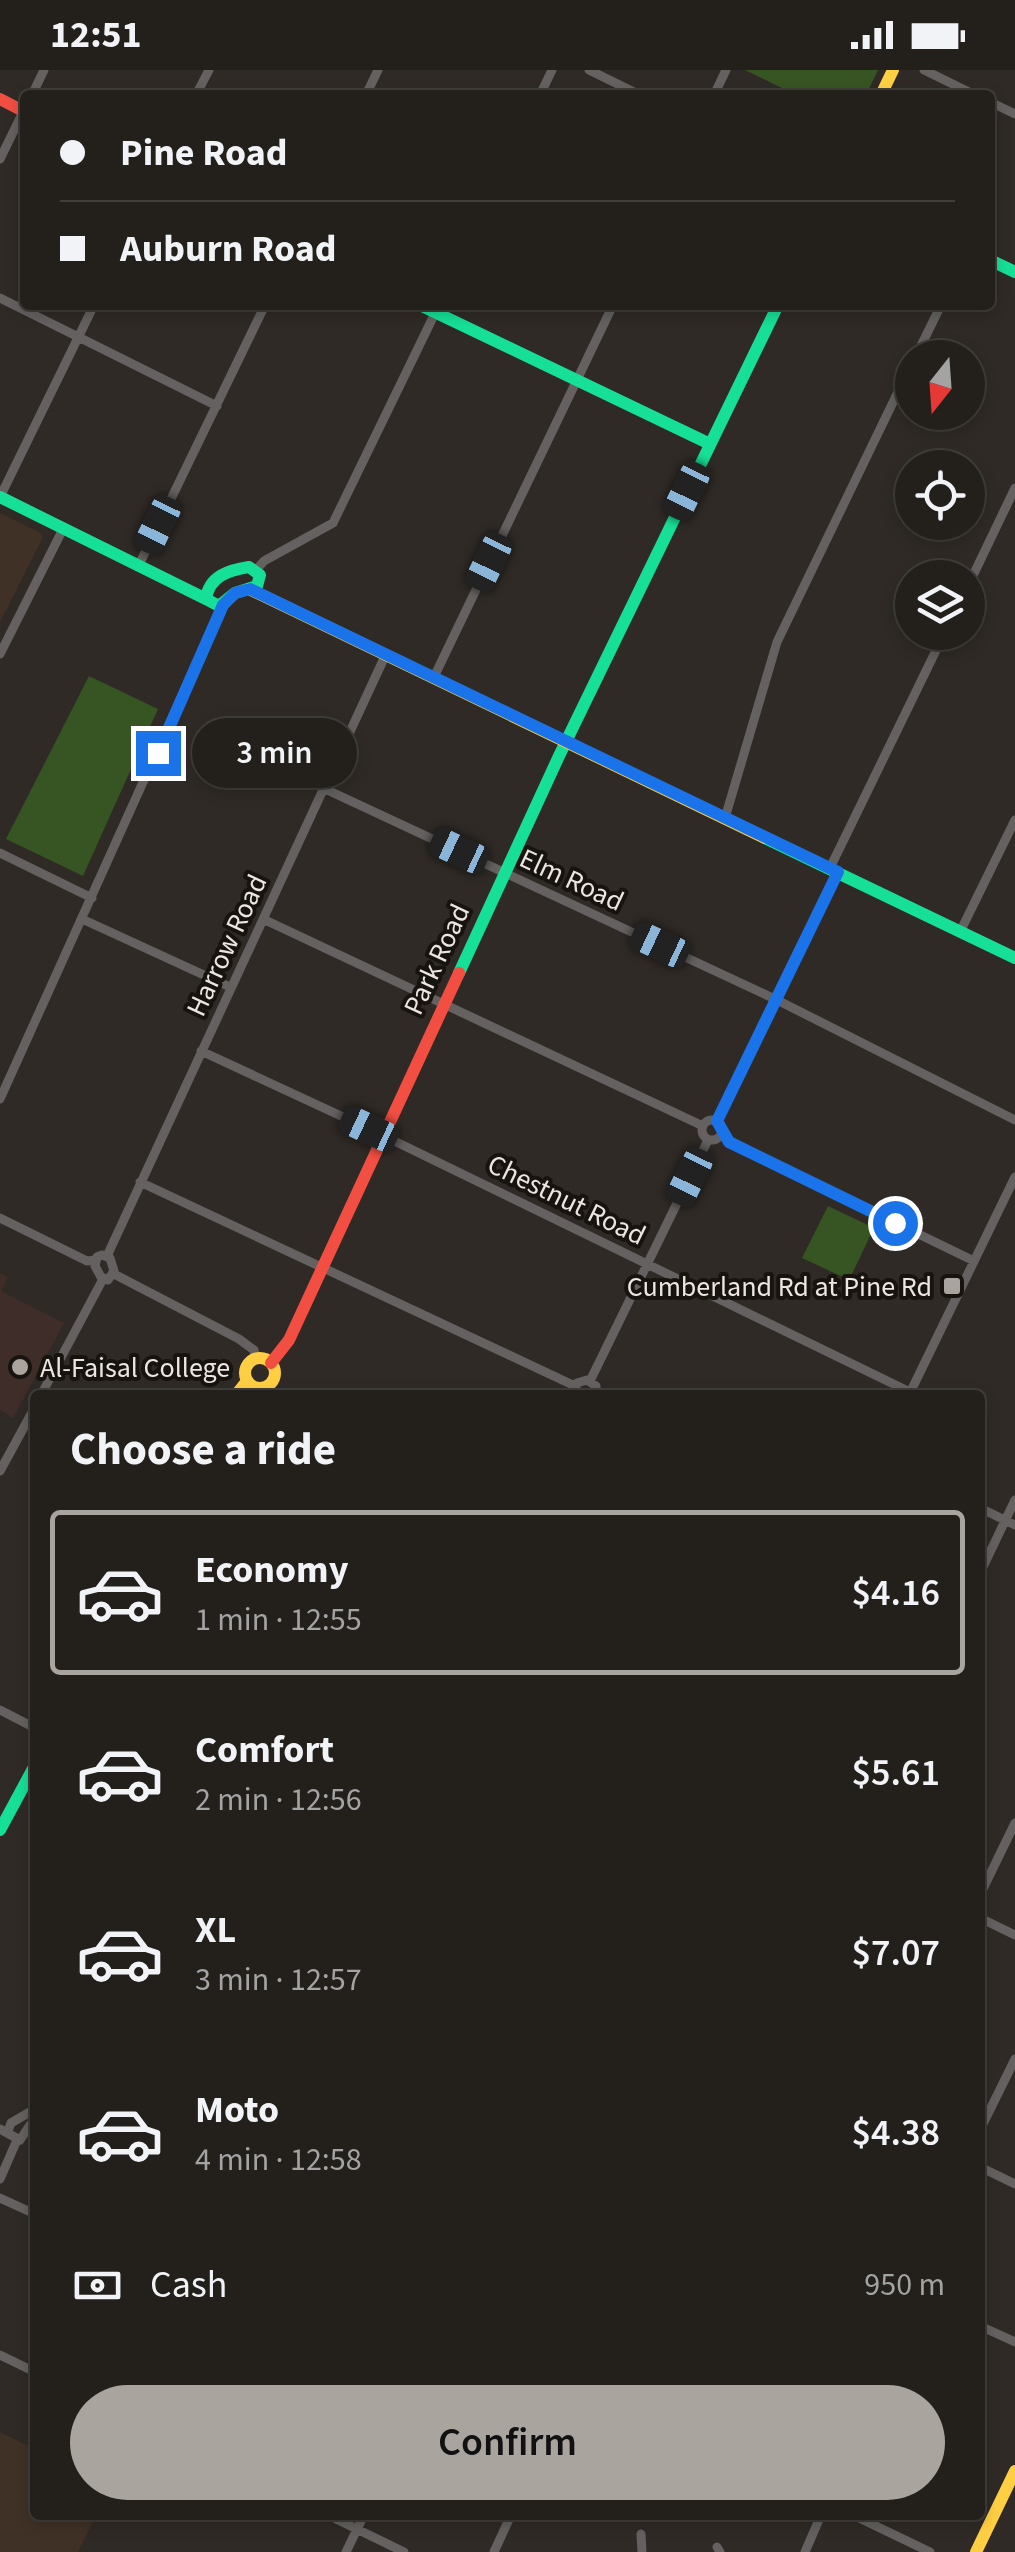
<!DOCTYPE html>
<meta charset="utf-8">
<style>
body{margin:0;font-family:"Source Sans 3",sans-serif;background:#2b2825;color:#f1f3f6;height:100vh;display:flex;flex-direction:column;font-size:38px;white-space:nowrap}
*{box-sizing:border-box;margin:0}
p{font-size:32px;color:#a3a3a3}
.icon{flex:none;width:55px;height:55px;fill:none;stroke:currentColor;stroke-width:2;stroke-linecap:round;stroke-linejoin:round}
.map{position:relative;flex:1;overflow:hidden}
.details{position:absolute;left:30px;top:1320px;width:955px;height:1130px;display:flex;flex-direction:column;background:#23201c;border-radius:10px;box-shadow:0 5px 15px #0003,0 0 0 2px #403e3b}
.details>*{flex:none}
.hud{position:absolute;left:20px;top:20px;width:975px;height:220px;border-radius:10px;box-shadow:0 5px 15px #0003,0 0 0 2px #403e3b;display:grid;align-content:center;height:220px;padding:0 40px;background:#23201c}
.needle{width:65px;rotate:197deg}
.tools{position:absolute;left:895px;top:270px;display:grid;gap:20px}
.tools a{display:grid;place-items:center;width:90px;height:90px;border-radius:50%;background:#23201c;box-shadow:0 5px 15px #0003,0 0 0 2px #403e3b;font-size:50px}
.end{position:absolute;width:45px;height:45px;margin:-22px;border:12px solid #1a73e8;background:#fff;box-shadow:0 0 0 5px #fff}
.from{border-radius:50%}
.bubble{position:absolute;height:70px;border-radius:35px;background:#23201c;box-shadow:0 5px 15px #0003,0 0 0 2px #403e3b;font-size:32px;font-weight:600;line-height:70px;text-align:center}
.car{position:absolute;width:30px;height:60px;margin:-30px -15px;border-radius:12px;box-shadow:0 0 8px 2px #0007;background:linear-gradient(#222 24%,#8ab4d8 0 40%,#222 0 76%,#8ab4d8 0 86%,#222 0)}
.hud b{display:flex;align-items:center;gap:35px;height:95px;font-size:38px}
.hud b+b{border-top:2px solid #403e3b}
.hud i{width:25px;height:25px;background:#f1f3f6}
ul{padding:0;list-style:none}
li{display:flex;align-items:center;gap:30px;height:165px;margin:0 20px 15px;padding:0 20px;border:5px solid transparent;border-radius:10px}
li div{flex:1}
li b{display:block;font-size:38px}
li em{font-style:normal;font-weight:600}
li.current{border-color:#aaa49f}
li>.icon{width:90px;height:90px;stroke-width:1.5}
h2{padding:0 40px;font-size:45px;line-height:120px}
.pay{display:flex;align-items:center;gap:25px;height:110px;padding:0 40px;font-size:38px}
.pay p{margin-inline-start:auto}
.cta{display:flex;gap:20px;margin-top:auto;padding:20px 40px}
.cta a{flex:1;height:115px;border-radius:60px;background:#aaa49f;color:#111;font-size:40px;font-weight:600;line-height:115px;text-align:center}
.status{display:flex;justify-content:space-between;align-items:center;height:70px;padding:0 50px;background:#23201c;direction:ltr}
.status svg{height:28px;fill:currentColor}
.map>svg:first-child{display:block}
</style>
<div class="status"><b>12:51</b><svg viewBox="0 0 49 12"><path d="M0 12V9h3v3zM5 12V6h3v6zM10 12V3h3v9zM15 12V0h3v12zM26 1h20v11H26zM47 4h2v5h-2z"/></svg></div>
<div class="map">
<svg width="1015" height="2482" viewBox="0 0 1015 2482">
<rect width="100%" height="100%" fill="#2f2a25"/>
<path fill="#3f2d2a" d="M0,1203L8,1207L1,1221L64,1253L13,1348L0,1340Z"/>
<path fill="#3f3126" d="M0,443L41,463L43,467L0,552Z
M0,2362L35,2379V2445H96L78,2482H0Z"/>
<path fill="#375423" d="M745,0H878L866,25H796Z
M89,606L158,639L83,806L6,769Z
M828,1136L874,1158L849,1210L802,1188Z"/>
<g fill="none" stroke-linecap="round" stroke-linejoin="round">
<path stroke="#646160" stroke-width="9" d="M589,0L640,25
M924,0L975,25
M32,25L44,0
M196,25L209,0
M366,25L378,0
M540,25L552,0
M714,25L726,0
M990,32L1015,44
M0,89L25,38
M0,228L217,336
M915,288L941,235
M0,427L94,235
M138,497L265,235
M256,500L264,491L333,453L439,235
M968,516L1015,418
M0,584L63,459
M434,607L613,235
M323,718L775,929L1015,1050
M725,748L777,572L912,293
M0,783L92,828
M830,798L945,562
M82,849L230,917
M263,849L703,1056
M960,862L1015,750
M201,981L382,1065L910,1322
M0,1029L223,535
M702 1060a10 10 0 1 1 20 0a10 10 0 1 1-20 0Z
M717,1051L838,802
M722,1065L729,1072L974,1191
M140,1112L575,1316
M0,1148L87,1191L95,1190
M102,1185L110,1188L114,1201L108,1210L101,1207L95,1196L97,1187Z
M107,1186L386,584
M114,1204L239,1269L254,1280L256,1289
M590,1311L708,1070
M263,1317V1325
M41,1325L103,1209
M575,1325L577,1313L587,1310L596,1316V1325
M909,1325L1015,1107
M0,1401L35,1337
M980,1438L1015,1455
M980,1503L1015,1430
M0,1640L35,1658
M980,1825L1015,1753
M980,1848L1015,1865
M0,2059L20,2070L30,2055L35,2054
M980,2060L1015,1989
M8,2061L11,2053L35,2039
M980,2097L1015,2114
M0,2109L17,2070
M0,2128L35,2144
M980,2256L1015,2272
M0,2285L35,2302
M328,2445L404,2482
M853,2445L930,2482
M641,2464L642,2482
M717,2477L720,2482
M346,2482L364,2445
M494,2482L511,2445
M805,2482L821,2445"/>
<path stroke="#16e098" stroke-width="12" d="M990,190L1015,202
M420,235L710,374
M0,427L206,529
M249,497L260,505L257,516L235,523L219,536L206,529C209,506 229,500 249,497Z
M765,768L1015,888
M459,903L559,686L778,235
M0,1760L35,1695"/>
<path stroke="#ffcf43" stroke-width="12" d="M881,25L893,0
M249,519L765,768
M245 1303a15 15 0 1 1 30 0a15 15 0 1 1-30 0Z
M236,1325L247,1311
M976,2482L1015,2401"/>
<path stroke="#f24e42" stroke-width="12" d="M0,29L25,42
M271,1293L289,1270L459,903"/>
</g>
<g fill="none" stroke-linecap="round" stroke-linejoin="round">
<path stroke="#1a73e8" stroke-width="12" d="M158,683L223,535L235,523L250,519L838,802L717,1051L729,1072L895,1153"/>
</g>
<g fill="#aaa49f" stroke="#17130f" stroke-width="4">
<rect x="942" y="1206" width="20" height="20" rx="5"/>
<circle cx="20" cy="1297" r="10"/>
</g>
<g text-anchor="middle" stroke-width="8" stroke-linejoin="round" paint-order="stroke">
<g font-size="28" fill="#ece5e0" stroke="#17130f">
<text transform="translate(572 809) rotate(25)" y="10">Elm Road</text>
<text transform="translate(226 875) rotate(-65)" y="10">Harrow Road</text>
<text transform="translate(436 889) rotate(-65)" y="10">Park Road</text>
<text transform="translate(567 1129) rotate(26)" y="10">Chestnut Road</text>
</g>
<g font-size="28" fill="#ece5e0" stroke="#17130f" text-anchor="end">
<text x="932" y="1226">Cumberland Rd at Pine Rd</text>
<text x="40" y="1307" text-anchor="start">Al-Faisal College</text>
</g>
</g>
</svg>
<div class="tools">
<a><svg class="needle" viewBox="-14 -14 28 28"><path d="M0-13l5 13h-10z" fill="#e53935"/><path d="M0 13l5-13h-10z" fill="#a3a3a3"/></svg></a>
<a><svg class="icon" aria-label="locate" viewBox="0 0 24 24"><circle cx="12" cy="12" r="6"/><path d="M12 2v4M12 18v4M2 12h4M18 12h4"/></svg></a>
<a><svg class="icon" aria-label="layers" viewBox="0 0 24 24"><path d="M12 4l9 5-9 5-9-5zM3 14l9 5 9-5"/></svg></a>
</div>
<i class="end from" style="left:895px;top:1153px"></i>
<i class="end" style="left:158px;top:683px"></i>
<div class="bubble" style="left:192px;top:648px;width:165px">3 min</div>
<i class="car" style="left:687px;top:421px;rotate:206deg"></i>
<i class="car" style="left:158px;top:455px;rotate:206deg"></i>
<i class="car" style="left:489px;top:492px;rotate:206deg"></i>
<i class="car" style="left:459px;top:781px;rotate:295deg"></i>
<i class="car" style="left:660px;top:875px;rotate:295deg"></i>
<i class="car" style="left:369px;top:1059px;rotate:295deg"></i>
<i class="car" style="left:690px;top:1107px;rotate:206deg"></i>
<div class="hud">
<b><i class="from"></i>Pine Road</b>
<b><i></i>Auburn Road</b>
</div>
<section class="details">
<h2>Choose a ride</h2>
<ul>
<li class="current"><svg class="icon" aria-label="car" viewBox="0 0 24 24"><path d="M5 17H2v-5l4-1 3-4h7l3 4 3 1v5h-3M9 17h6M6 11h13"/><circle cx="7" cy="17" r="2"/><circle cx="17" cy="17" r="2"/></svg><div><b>Economy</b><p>1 min · 12:55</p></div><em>$4.16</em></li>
<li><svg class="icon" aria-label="car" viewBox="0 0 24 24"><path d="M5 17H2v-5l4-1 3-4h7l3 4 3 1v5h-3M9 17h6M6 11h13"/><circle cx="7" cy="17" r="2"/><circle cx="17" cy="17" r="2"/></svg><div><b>Comfort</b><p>2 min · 12:56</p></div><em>$5.61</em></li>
<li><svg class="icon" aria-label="car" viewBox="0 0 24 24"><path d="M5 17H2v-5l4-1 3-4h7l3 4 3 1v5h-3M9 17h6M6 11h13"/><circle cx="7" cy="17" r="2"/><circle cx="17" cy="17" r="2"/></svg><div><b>XL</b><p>3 min · 12:57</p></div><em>$7.07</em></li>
<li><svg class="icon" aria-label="car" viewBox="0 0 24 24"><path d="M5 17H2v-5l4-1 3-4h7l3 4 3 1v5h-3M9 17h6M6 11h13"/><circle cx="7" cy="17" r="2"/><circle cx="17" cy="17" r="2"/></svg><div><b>Moto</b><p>4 min · 12:58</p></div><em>$4.38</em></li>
</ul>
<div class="pay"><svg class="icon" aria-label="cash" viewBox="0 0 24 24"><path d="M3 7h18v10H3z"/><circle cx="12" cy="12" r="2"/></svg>Cash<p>950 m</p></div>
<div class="cta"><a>Confirm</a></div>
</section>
</div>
